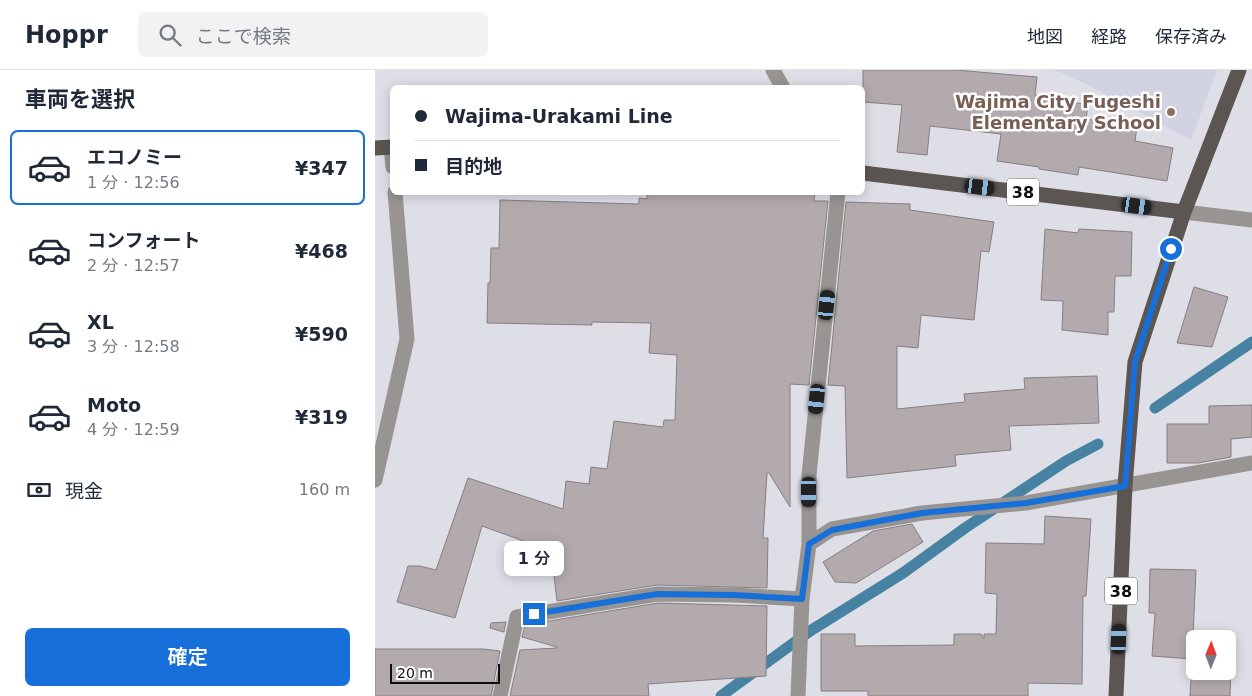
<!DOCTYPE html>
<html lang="ja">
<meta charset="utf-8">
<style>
body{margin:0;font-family:"DejaVu Sans","Noto Sans JP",sans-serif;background:#f2f2f3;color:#1f2937;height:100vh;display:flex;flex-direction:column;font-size:19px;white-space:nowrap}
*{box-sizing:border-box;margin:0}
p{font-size:16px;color:#747a83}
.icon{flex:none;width:28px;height:28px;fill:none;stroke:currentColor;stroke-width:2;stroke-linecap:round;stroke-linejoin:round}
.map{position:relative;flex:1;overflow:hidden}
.panel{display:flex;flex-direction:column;background:#fff;width:375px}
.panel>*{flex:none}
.guide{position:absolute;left:15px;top:15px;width:475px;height:110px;border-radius:8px;box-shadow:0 2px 12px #0003;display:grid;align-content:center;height:110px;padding:0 25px;background:#fff}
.needle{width:32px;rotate:1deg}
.fabs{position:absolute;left:811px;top:560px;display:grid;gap:10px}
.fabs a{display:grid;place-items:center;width:50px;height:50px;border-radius:8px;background:#fff;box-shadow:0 2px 12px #0003;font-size:25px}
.scale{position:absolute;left:15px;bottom:12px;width:110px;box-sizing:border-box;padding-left:5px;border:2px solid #0e0e11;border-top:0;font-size:14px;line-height:18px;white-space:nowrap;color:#0e0e11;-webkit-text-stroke:4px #fff;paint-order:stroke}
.end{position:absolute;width:22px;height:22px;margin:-11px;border:6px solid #176fd9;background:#fff;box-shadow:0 0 0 2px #fff}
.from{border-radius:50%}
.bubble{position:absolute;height:35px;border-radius:8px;background:#fff;box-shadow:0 2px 12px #0003;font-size:16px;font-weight:600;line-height:35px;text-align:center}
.car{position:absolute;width:15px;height:30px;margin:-15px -8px;border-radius:6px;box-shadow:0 0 4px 1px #0007;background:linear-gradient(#222 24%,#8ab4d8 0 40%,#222 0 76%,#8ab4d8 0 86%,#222 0)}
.guide b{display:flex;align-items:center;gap:18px;height:48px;font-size:19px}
.guide b+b{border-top:1px solid #e0e1e3}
.guide i{width:12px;height:12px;background:#1f2937}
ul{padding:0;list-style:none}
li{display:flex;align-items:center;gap:15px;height:75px;margin:0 10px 8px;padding:0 15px;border:2px solid transparent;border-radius:8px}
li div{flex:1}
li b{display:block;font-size:19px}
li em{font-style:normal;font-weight:600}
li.current{border-color:#176fd9}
li>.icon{width:45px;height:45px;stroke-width:1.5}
h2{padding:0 25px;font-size:22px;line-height:60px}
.pay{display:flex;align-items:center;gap:12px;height:55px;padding:0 25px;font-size:19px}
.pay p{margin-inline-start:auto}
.primary-button{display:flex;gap:10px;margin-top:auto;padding:10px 25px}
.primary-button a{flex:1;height:58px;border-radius:8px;background:#176fd9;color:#fff;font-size:20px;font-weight:600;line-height:58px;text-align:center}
header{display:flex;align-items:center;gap:30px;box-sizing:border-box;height:70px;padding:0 25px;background:#fff;border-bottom:1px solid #e0e1e3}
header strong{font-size:24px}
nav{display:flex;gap:28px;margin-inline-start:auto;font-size:18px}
.search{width:350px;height:45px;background:#f2f2f3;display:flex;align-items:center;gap:12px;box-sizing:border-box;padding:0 18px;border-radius:8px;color:#747a83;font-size:19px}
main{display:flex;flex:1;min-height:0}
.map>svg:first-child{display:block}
</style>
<header>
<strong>Hoppr</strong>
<div class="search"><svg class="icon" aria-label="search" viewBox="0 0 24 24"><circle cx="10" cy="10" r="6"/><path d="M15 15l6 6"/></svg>ここで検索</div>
<nav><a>地図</a><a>経路</a><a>保存済み</a></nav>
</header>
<main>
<section class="panel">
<h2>車両を選択</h2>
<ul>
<li class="current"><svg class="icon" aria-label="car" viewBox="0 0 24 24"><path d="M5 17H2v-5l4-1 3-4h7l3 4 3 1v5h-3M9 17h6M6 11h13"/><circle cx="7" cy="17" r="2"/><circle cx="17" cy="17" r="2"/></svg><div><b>エコノミー</b><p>1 分 · 12:56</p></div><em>¥347</em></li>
<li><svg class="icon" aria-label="car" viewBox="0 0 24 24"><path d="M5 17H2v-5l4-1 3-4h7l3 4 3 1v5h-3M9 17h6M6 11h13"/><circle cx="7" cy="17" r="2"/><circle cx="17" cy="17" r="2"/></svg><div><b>コンフォート</b><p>2 分 · 12:57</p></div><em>¥468</em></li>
<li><svg class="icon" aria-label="car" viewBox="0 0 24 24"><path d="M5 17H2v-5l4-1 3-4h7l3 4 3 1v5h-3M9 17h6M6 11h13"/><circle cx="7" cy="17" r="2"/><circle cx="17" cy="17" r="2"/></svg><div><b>XL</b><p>3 分 · 12:58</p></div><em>¥590</em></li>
<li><svg class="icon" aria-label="car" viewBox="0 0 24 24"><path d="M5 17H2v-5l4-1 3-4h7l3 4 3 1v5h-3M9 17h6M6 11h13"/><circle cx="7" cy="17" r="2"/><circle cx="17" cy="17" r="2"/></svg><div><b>Moto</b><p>4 分 · 12:59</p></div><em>¥319</em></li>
</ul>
<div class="pay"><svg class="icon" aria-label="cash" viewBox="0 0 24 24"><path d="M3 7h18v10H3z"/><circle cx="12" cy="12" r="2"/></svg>現金<p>160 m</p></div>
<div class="primary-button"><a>確定</a></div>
</section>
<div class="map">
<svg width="877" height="626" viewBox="0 0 877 626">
<rect width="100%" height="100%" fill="#dedee7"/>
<path fill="#d1d2e2" d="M680,0H842L816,70L713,15Z"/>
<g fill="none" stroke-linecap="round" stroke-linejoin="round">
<path stroke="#4782a3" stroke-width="11" d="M780,338L877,272
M346,626L435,561L528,503L590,458L691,391L723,374"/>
</g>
<path fill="#b3aaae" stroke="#867e82" d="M488,0H581L662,7L660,25L713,35L711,49L762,57L760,71L798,78L792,111L704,97L703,105L664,99V97L622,91L626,64L555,56L552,85L522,82L527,35L488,32Z
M272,122H440L439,131H453L434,315L415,314V437L394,403H392L388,468H393L392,518L282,515L182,531L176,481L107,456L80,548L22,532L33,496H45L61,500L93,408L188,439L191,411L214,414L216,397L232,399L239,351L288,357L289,350H300L302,285L274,283L276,253L217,252V255L112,253L113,213H115L116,178H124L125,130L264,134V128L272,129Z
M471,132L535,134V140L619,152L614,182L606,181L599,250L546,245L543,278L522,276V339L590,332L589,324L650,319L649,308L722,306L724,353L634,356L636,380L580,385L581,396L472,408L470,316L453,315Z
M670,159L703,163L704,159L757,162L756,206H740L739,242H733V265L687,260L688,231L666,230Z
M819,217L853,227L837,277L802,273Z
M877,335V367L856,369V387L823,393H792V354H834V336Z
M670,446L716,449L711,526H708L707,614L653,613V626H493V621H446V564H480V576L579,575V564H606L609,569V564H621L622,524L610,523L611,473L669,474Z
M537,454L548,472L481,513L460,512L448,492L498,461Z
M775,499L821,500L817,589L777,586L780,543H774Z
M283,533L392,536L391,606L273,614L274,626H135L145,580L182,578V577L147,567L150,555Z
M131,552L129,562L115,558L116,553Z
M0,579H108L125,581L116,626H0Z
M817,594H820V601H852V596L856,597L855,626H815Z"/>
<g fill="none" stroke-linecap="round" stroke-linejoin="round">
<path stroke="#979491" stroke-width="15" d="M398,0L408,18
M16,77L18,97
M809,142L877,150
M0,410L32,269L20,122
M434,474L457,459L547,443L651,433L877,393
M125,626L142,547L282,524L359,525L427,529
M423,626L427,529L434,474V405L463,122"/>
<path stroke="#5c5652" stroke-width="15" d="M0,78L18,77
M488,103L809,142
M741,626L750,416L760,292L809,142L864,0"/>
</g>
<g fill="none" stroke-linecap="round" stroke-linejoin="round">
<path stroke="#176fd9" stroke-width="6" d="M159,544L282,524L359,525L427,529L434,474L457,460L547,443L651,433L750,416L760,292L796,179"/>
</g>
<circle fill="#8d6e63" stroke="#fff" stroke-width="2" cx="796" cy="42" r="5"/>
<g text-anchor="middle" stroke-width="5" stroke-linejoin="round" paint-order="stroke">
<g fill="#fff" stroke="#565658" stroke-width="1">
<rect x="632" y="108.5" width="32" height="27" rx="4"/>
<rect x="730" y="507.5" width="32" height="27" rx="4"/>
</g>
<g font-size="16" font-weight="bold" fill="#0e0e11">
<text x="648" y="128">38</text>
<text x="746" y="527">38</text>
</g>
<g font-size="18" font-weight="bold" fill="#785e54" stroke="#fff" text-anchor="end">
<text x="786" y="38">Wajima City Fugeshi<tspan x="786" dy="21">Elementary School</tspan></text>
</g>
</g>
</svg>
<div class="fabs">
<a><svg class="needle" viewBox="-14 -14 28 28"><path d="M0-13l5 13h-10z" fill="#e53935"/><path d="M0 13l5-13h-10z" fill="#747a83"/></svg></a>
</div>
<div class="scale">20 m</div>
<i class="end from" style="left:796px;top:179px"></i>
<i class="end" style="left:159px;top:544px"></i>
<div class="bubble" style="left:129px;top:471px;width:60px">1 分</div>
<i class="car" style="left:605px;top:117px;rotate:97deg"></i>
<i class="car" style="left:762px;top:136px;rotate:98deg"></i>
<i class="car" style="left:452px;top:235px;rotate:6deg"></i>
<i class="car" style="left:442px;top:329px;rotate:186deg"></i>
<i class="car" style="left:434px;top:422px;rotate:180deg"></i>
<i class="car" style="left:744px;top:569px;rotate:2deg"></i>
<div class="guide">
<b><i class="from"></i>Wajima-Urakami Line</b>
<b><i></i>目的地</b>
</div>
</div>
</main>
